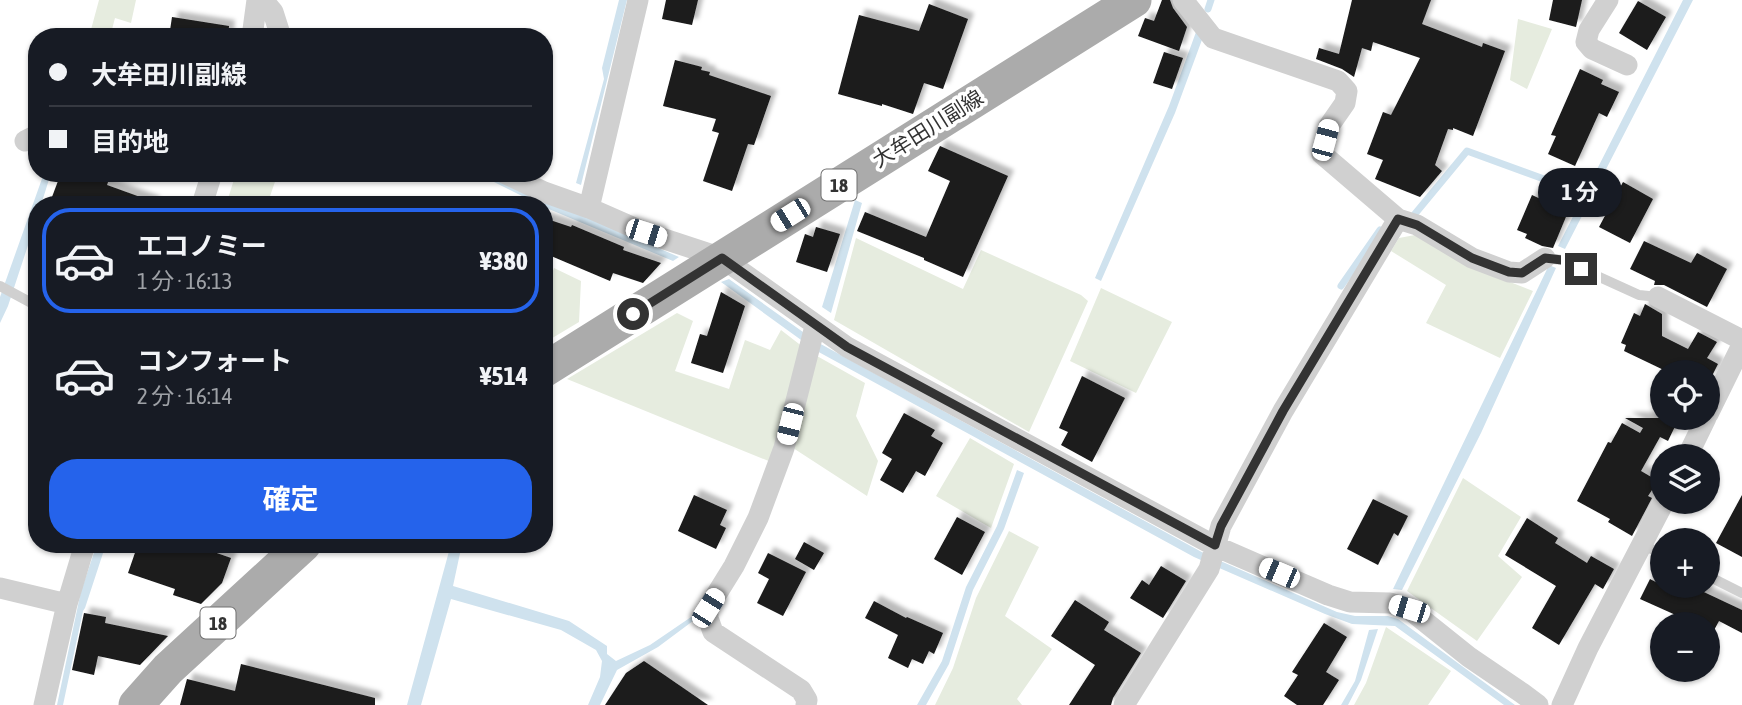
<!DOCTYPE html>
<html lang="ja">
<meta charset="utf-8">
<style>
body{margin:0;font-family:"Asap Condensed","Noto Sans JP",sans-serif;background:#20242c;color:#f1f3f6;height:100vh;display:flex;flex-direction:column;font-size:26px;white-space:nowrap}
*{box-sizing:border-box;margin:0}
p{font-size:23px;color:#9ea1a6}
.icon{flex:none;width:38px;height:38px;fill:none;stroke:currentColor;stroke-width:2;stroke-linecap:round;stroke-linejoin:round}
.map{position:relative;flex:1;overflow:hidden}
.drawer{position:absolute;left:28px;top:196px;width:525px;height:357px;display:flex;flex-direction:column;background:#171b24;border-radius:28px;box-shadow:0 2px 5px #0004}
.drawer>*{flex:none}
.hud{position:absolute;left:28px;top:28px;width:525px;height:154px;border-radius:28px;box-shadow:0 2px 5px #0004;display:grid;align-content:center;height:154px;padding:0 21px;background:#171b24}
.controls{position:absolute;left:1650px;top:360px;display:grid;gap:14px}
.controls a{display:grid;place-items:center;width:70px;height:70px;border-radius:50%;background:#171b24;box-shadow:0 2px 5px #0004;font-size:35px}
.end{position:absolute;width:32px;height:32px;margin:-16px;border:9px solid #333;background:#fff;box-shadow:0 0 0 4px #fff}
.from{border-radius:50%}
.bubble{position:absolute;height:49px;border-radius:24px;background:#171b24;box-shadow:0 2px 5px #0004;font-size:23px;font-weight:700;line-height:49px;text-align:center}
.car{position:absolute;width:21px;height:42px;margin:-21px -10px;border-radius:9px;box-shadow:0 0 5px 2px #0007;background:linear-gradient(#fff 24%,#345 0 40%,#fff 0 76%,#345 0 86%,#fff 0)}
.hud b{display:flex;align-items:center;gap:24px;height:66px;font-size:26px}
.hud b+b{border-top:2px solid #363941}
.hud i{width:18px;height:18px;background:#f1f3f6}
ul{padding:12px 0 0;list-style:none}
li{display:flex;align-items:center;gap:21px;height:105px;margin:0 14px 10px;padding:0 7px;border:4px solid transparent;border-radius:28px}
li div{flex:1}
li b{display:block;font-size:26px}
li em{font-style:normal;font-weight:700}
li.current{border-color:#2563eb}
li>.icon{width:63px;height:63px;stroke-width:1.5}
.button{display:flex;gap:14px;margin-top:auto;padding:14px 21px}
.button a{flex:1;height:80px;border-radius:28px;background:#2563eb;color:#fff;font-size:28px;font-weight:700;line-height:80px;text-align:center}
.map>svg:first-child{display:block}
</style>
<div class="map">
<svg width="1742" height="705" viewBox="0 0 1742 705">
<defs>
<filter id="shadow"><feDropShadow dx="6" dy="-6" stdDeviation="2" flood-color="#0004"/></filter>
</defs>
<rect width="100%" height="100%" fill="#fff"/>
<path fill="#e6ecdf" d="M99,0H136L131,23L115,18L110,37H89Z
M1518,19L1552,29L1527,89L1510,80Z
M236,173H278L267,205H226Z
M1415,235L1464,264L1533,291L1500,358L1426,323L1446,285L1391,251L1399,238Z
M856,238L963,289L981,250L1081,295L1088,301L1029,432L834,320Z
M554,268L581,281L579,322L544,343V297Z
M1101,288L1172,322L1136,393L1070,361Z
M677,313L693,321L675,371L729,389L745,340L770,350L781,330L803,347L771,462L567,379Z
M817,356L865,383L856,416L878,461L867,496L790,446Z
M970,438L1014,464L991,528L936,496Z
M1463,478L1521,517L1498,556L1522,577L1477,641L1407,591Z
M1009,531L1039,547L1005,616L1052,649L1017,699L1022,705H935L953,668L976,598Z
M1386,627L1451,671L1428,705H1354L1366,683Z"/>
<path fill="#cfe2ee" d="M619,0H627L581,185L576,183L604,79L602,68Z
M1683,0H1693L1565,249L1558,246Z
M1196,32L1203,37L1175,113L1101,281L1095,278L1169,106Z
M44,173H51L41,205H37V218L8,306L0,323V297Z
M476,173H494L557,204L679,257L673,261L544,207V205H540Z
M855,200L862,203L831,313L822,307Z
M1549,265L1556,268L1481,433L1402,590L1393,589Z
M729,279L817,342L1209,556L1337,612L1355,616H1388L1398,619L1515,705H1504L1395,626L1352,624L1325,614L1194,557L815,350L721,282Z
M1017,470L1024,473L1004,529L973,590L949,664L926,705H917L942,661L966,587L997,526Z
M97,544H106L85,608L83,611L63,705H57L81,591Z
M451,544H462L453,586L569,621L607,646V654L616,661L650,645L694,615L697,618L658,647L617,670L600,705H588L600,677L602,661L596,650L561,630L451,599L421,705H407Z
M1378,629L1361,680L1348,705H1341L1355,681L1369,630Z"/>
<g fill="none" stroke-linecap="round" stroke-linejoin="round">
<path stroke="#cfe2ee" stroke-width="7" d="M1208,9L1211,0
M1414,215L1467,151L1585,194
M1341,286L1380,230"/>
</g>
<path fill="#1a1a1a" filter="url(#shadow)" d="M666,0H698L692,25L662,19Z
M1162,0H1170L1173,8L1187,27L1179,51L1138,36L1145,18L1154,21Z
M1352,0H1431L1422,24L1482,47L1483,43L1505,51L1473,136L1453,128V130L1448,129L1435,165L1442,171L1420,197L1375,179L1383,160L1367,154L1383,112L1391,115L1420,58L1373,42L1371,51L1362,48L1354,77L1342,69L1316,59L1319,48L1339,54Z
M1553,0H1582L1576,27L1549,20Z
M1638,1L1666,17L1647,50L1619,33Z
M929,4L968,19L943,89L924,83L913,114L882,104V106L838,94L859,15L919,31Z
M172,17L229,26L228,37H169Z
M1164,52L1183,58L1172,89L1153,83Z
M675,60L702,67L701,70L710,72L709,75L771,96L754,145L748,144L732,191L703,181L719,133L712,131L716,119L663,106Z
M1580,69L1603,80L1601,84L1619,92L1607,117L1599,113L1575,166L1548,154L1556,136L1551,135Z
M940,146L1008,176L963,277L924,260V258L857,231L865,212L926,237L950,181L928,171Z
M61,173H111L107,185L154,202V205H49Z
M1623,182L1653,199L1630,243L1599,227Z
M1532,195L1568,212L1553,248L1542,246L1525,238L1527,234L1517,230Z
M544,218L571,227L572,225L624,247L623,250L661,263L643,283L613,273L610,281L544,253Z
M816,227L840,234L827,272L796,262L805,234L813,237Z
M1644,241L1691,263L1697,253L1727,269L1707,307L1664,285H1654L1655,281L1630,269Z
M721,292L745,306L723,373L691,363L700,334L707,336Z
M1645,304L1662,314V336L1688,349L1698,332L1717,342L1707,358L1718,364L1708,384V373H1670L1624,351L1626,345L1621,343L1634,313L1640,316Z
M1082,376L1125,398L1092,462L1061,445L1068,432L1059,428Z
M904,413L935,430L931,436L943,443L925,476L916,471L903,493L880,480L892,459L882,453Z
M1625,418H1679L1668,441L1660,437L1641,471L1658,481L1648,496L1652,498L1632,536L1608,522L1610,519L1577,501L1608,442L1611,443L1622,423L1640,433L1643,428Z
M694,495L727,510L720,525L726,528L716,549L678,531Z
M1742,495V557L1716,543Z
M1373,499L1408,516L1398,536L1394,533L1378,565L1347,549Z
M957,517L985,532L962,575L934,559Z
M1527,518L1558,538L1555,543L1587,563L1591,556L1614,569L1603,589L1595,584L1559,645L1532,628L1556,586L1505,555Z
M804,542L824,553L814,570L795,559Z
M138,544H191L231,558L222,583L201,604L173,595L175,589L128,573Z
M768,553L806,572L783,616L757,603L769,579L758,573Z
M1161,566L1186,581L1163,618L1130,598L1142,580L1149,585Z
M1650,579L1684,597L1689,586H1691L1742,610V633L1719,621L1713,632L1708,630V625H1698L1640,599Z
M1075,600L1109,622L1104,630L1141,653L1113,698L1111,705H1069L1095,665L1051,636Z
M874,601L906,618L907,617L943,633L934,654L929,651L923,664L912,659L908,668L888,658L898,635L865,618Z
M84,613L106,617L105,623L168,636L140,665L98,656L94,675L72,670Z
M1324,623L1347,637L1326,672L1339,680L1323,705H1297L1284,696L1298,675L1292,672Z
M644,661L708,705H605L626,673Z
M241,664L375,698V705H180L187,679L235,691Z"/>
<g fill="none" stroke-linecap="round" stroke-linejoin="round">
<path stroke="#d0d0d0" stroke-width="10" d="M1545,258L1562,260L1639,295L1658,297
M0,286L37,306
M1643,545L1662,554
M1708,576L1742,593"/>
<path stroke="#d0d0d0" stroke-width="21" d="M263,0L273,12L281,37
M1183,0L1213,38L1338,81L1347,91L1345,103L1329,126L1322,154L1398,219L1417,225L1472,258L1509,272L1522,273L1545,258
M1608,0L1589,30L1586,42L1592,49L1627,65
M252,37L257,0
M25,141L37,135
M504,173L544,192L589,208L646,233L722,258L847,347L1215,546L1328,595L1350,602L1390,603L1409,609L1469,657L1522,693L1538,705
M202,205L212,173
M589,208L638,0
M1658,297L1742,340
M1708,414L1742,345
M1687,457L1706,418
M0,588L67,604
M44,705L67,604L85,544
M806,705L807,700L801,690L713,632L708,618V608L734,566L758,518L784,448L815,326
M1124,705L1209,569L1221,526L1283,411L1398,219
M1562,705L1588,648L1664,502"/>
<path stroke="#ababab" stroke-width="35" d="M544,370L1134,0
M136,705L168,669L304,544"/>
</g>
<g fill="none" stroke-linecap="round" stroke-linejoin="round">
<path stroke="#333" stroke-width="9" d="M633,314L722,258L847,347L1215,545L1221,526L1283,411L1398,219L1417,225L1472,258L1509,272L1522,273L1545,258L1562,260L1581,269"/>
</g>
<g text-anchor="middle" stroke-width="7" stroke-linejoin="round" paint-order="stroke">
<g fill="#fff" stroke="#707070" stroke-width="2">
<rect x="821.5" y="169.5" width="35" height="31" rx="5"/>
<rect x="200.5" y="607.5" width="35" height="31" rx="5"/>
</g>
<g font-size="19" font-weight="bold" fill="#333">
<text x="839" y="192">18</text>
<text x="218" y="630">18</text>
</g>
<g font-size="21" fill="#333" stroke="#fff">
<text transform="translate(928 129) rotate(-32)" y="7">大牟田川副線</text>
</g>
</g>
</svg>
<div class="controls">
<a><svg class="icon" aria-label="locate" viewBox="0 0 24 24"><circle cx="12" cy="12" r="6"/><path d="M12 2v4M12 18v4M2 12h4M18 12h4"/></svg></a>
<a><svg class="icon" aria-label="layers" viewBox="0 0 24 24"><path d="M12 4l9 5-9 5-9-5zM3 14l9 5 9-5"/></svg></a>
<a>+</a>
<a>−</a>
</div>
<i class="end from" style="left:633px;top:314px"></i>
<i class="end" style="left:1581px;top:269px"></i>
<div class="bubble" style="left:1538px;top:168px;width:84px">1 分</div>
<i class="car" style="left:1325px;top:140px;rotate:15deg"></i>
<i class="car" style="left:790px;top:215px;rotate:238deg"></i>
<i class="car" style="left:646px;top:233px;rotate:108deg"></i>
<i class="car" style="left:790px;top:424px;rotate:194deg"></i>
<i class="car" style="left:1279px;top:573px;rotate:293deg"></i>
<i class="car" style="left:708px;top:608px;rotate:32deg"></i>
<i class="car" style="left:1409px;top:609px;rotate:287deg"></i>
<div class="hud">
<b><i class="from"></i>大牟田川副線</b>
<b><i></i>目的地</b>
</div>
<section class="drawer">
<ul>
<li class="current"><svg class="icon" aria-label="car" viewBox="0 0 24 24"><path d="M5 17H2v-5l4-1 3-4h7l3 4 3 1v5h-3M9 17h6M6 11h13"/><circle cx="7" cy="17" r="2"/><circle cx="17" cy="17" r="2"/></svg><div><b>エコノミー</b><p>1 分 · 16:13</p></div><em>¥380</em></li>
<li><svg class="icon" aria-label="car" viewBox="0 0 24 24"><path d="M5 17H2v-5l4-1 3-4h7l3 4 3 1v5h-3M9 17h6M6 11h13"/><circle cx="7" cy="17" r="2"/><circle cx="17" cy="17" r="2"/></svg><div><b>コンフォート</b><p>2 分 · 16:14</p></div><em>¥514</em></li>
</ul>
<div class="button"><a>確定</a></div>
</section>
</div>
